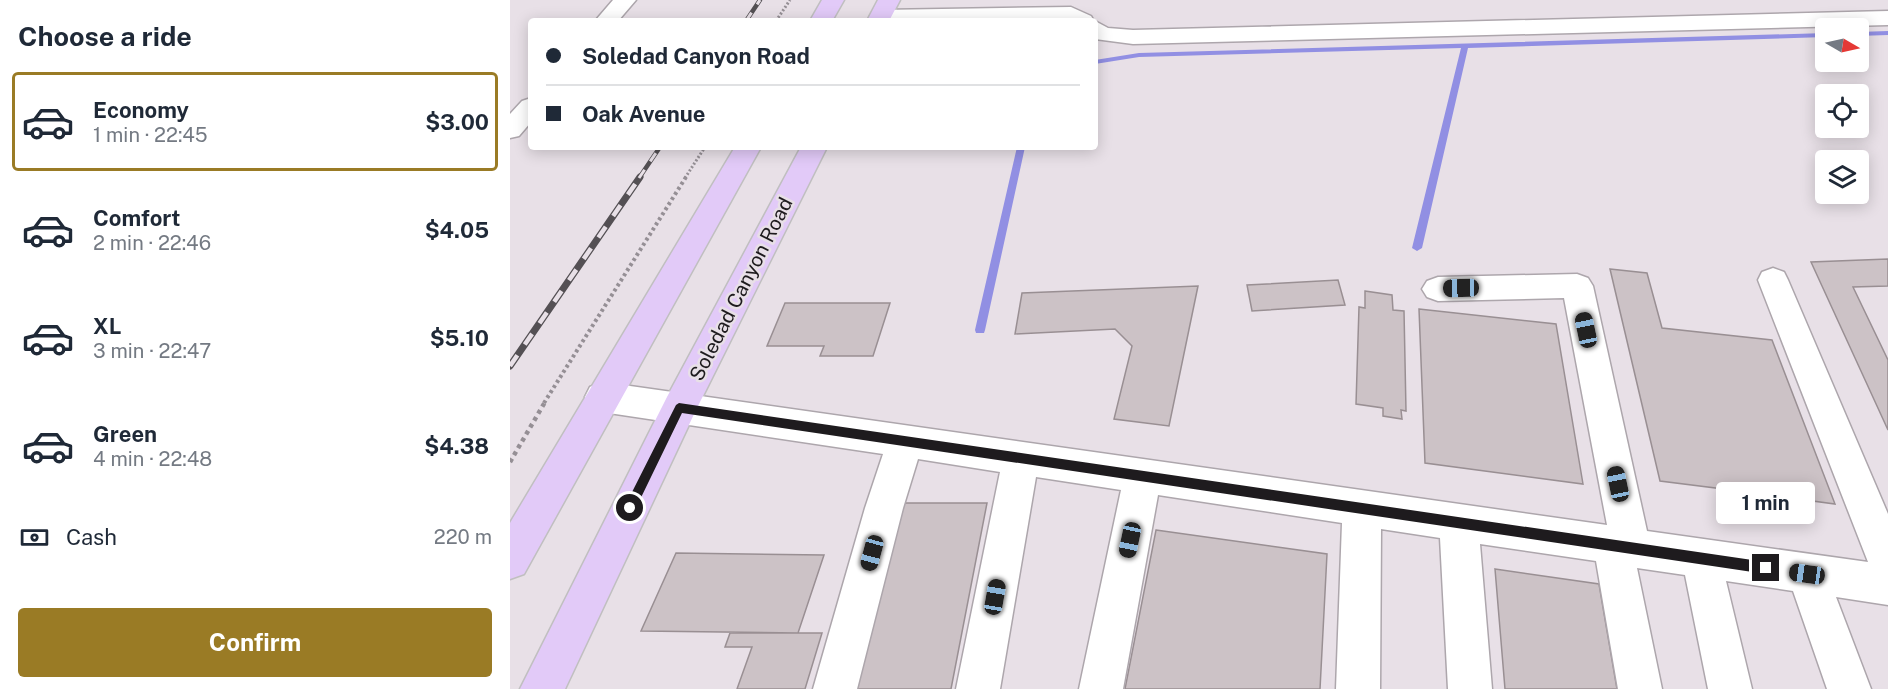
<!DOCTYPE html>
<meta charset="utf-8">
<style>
body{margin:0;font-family:"Public Sans",sans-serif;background:#f6f6f7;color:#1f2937;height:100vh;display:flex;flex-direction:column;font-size:22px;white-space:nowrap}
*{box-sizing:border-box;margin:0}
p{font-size:20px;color:#747a83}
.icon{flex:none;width:33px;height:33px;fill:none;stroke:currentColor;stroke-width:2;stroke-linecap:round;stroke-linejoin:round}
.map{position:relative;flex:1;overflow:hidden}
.details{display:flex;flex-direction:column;background:#fff;width:510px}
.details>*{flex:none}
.guide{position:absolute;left:18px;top:18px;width:570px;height:132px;border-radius:6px;box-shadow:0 3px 15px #0003;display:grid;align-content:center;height:132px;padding:0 18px;background:#fff}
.needle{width:39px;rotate:99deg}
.controls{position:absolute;left:1305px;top:18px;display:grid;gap:12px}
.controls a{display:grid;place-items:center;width:54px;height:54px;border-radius:6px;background:#fff;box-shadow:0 3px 15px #0003;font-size:30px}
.end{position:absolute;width:27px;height:27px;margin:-14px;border:8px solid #1e1b1e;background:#fff;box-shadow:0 0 0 3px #fff}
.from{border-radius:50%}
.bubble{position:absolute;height:42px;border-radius:6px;background:#fff;box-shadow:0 3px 15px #0003;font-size:20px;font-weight:700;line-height:42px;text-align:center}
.car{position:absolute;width:18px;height:36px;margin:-18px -9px;border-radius:8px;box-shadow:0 0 4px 2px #0007;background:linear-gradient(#222 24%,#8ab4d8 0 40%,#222 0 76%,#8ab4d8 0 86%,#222 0)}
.guide b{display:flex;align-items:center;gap:21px;height:57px;font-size:22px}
.guide b+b{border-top:2px solid #e0e1e3}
.guide i{width:15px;height:15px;background:#1f2937}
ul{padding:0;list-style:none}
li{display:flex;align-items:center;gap:18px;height:99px;margin:0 12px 9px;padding:0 6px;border:3px solid transparent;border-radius:6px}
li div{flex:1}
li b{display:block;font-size:22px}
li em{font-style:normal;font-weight:700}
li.current{border-color:#9a7b25}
li>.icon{width:54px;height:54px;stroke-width:1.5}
h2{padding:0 18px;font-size:27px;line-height:72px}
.pay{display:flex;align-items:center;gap:15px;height:66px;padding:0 18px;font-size:22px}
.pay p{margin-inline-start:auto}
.cta{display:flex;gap:12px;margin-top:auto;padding:12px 18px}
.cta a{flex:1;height:69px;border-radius:6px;background:#9a7b25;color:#fff;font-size:24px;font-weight:700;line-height:69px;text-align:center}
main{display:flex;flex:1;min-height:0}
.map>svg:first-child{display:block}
</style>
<main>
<section class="details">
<h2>Choose a ride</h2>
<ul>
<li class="current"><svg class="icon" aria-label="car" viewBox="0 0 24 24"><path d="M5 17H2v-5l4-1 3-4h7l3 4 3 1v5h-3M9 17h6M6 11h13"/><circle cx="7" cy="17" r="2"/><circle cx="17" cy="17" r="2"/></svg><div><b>Economy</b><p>1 min · 22:45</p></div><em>$3.00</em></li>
<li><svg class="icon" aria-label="car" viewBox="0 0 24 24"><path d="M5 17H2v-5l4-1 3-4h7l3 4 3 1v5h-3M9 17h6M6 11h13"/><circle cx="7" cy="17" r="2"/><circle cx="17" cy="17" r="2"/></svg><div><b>Comfort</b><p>2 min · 22:46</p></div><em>$4.05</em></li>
<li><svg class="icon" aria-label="car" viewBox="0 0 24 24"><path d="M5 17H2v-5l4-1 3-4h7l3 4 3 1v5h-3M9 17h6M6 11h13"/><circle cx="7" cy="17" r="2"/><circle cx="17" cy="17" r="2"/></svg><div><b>XL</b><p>3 min · 22:47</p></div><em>$5.10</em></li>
<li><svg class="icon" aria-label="car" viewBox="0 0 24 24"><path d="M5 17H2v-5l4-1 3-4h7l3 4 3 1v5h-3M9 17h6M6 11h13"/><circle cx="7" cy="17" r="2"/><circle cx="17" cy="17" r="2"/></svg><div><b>Green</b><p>4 min · 22:48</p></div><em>$4.38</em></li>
</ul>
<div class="pay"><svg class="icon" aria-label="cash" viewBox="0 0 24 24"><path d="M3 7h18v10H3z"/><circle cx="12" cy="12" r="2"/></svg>Cash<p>220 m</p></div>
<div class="cta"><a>Confirm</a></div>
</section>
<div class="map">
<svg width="1378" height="689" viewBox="0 0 1378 689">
<rect width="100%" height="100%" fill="#e8e0e7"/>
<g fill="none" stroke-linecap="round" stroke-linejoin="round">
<path fill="#918fe3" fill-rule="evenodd" d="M1378,31V35L1348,36V32Z
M1316,33V37L958,48L912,248L907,251L902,248L951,48L629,57L585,64V60L629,53Z
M507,147H515L475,330L474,333H466L465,330Z"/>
</g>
<path fill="#ccc2c6" stroke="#998f93" stroke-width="1.5" d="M1378,259V286L1343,287L1378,360V430L1301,262Z
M1100,269L1137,273L1152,328L1262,340L1325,504L1295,500L1301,516L1258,510L1253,494L1150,481Z
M828,280L835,305L742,311L737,285Z
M688,286L659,426L604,419L622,346L605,329L505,334L512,293Z
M855,291L882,295L883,310L894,311L896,411L891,410L892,419L873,416V408L846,404L849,307L855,308Z
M275,303H380L363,356H310L314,346H257Z
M909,309L1046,324L1073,484L915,463Z
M394,503H477L441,689H345Z
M646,530L817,554L810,689H615Z
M166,553L314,555L288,633L131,631Z
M985,569L1089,584L1107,689H995Z
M220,633H312L295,689H227L242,647H215Z"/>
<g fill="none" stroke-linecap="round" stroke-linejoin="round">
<defs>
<path id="minor" d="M103,0H126L108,21H85Z
M561,7L581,16L584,21H363L360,17L363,12L371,10Z
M1378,11V25L623,44L585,39V21L598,28L623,30Z
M21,98V122L9,136L0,138V114L12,101Z
M1263,268L1274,272L1278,280L1378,514V605L1326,597L1361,689H1317L1283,591L1216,581L1242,689H1198L1175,575L1127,568L1152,689H1108L1086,561L970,544L982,689H938L930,538L871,529L870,689H826L832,523L648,495L613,689H569L611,490L526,477L490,689H446L490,472L408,459L393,508L347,689H303L355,508L373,454L92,412L80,407L75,397L80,387L92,382L1097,525L1054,298L928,301L917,297L912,289L917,281L928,277L1067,274L1078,278L1083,286L1137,531L1358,562L1248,280L1252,272Z"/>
<path id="major" d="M312,0H334L322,21H300Z
M368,0H390L379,21H357Z
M225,147H251L14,574L0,579V523Z
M291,147H317L185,412L55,689H10L157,397Z"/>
</defs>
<use href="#minor" stroke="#ada6ac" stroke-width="3"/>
<use href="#major" stroke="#c0bfc0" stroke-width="3"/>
<path stroke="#958f95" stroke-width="3" stroke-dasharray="2 2" stroke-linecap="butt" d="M266,21L280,0
M175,178L195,147"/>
<path stroke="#958f95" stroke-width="4" stroke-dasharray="3 3" stroke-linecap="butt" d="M34,403L176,177"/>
<path stroke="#958f95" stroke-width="4.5" stroke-dasharray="4 4" stroke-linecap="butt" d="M0,462L35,402"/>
<use href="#minor" fill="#fff" fill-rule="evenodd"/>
<use href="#major" fill="#e2caf8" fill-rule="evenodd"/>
<defs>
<path id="rail-far1" d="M236,21L250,0
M129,178L150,147"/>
<path id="rail" d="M0,366L130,177"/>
</defs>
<use href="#rail-far1" stroke="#545054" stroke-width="4.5"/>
<use href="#rail" stroke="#545054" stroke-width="7"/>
<use href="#rail-far1" stroke="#e8e0e7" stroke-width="3" stroke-dasharray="10" stroke-linecap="butt"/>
<use href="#rail" stroke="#e8e0e7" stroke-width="4.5" stroke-dasharray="13" stroke-linecap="butt"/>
</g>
<path fill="#1e1b1e" d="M169,403L1256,562L1261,568L1256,574L172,413L124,512H116V504L166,405Z"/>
<g text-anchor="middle" stroke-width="5" stroke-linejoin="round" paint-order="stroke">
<g font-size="20" fill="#1e1b1e" stroke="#e8e0e7">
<text transform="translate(231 289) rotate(-63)" y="7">Soledad Canyon Road</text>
</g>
</g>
</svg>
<div class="controls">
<a><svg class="needle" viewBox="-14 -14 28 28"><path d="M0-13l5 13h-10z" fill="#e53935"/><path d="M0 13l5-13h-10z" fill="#747a83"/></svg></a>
<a><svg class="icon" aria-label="locate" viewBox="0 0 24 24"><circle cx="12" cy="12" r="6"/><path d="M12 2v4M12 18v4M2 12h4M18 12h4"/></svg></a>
<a><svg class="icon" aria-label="layers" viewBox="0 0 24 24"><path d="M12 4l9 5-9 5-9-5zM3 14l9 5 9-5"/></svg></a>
</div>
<i class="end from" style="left:120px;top:508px"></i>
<i class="end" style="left:1256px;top:568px"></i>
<div class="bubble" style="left:1206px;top:482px;width:99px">1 min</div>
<i class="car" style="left:951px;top:288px;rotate:269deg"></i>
<i class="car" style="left:1076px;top:330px;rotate:348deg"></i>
<i class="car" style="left:1108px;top:484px;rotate:348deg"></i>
<i class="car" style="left:620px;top:540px;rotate:192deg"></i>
<i class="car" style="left:362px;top:553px;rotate:195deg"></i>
<i class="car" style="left:1297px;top:574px;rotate:278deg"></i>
<i class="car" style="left:485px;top:597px;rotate:10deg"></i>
<div class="guide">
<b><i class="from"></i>Soledad Canyon Road</b>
<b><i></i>Oak Avenue</b>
</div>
</div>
</main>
